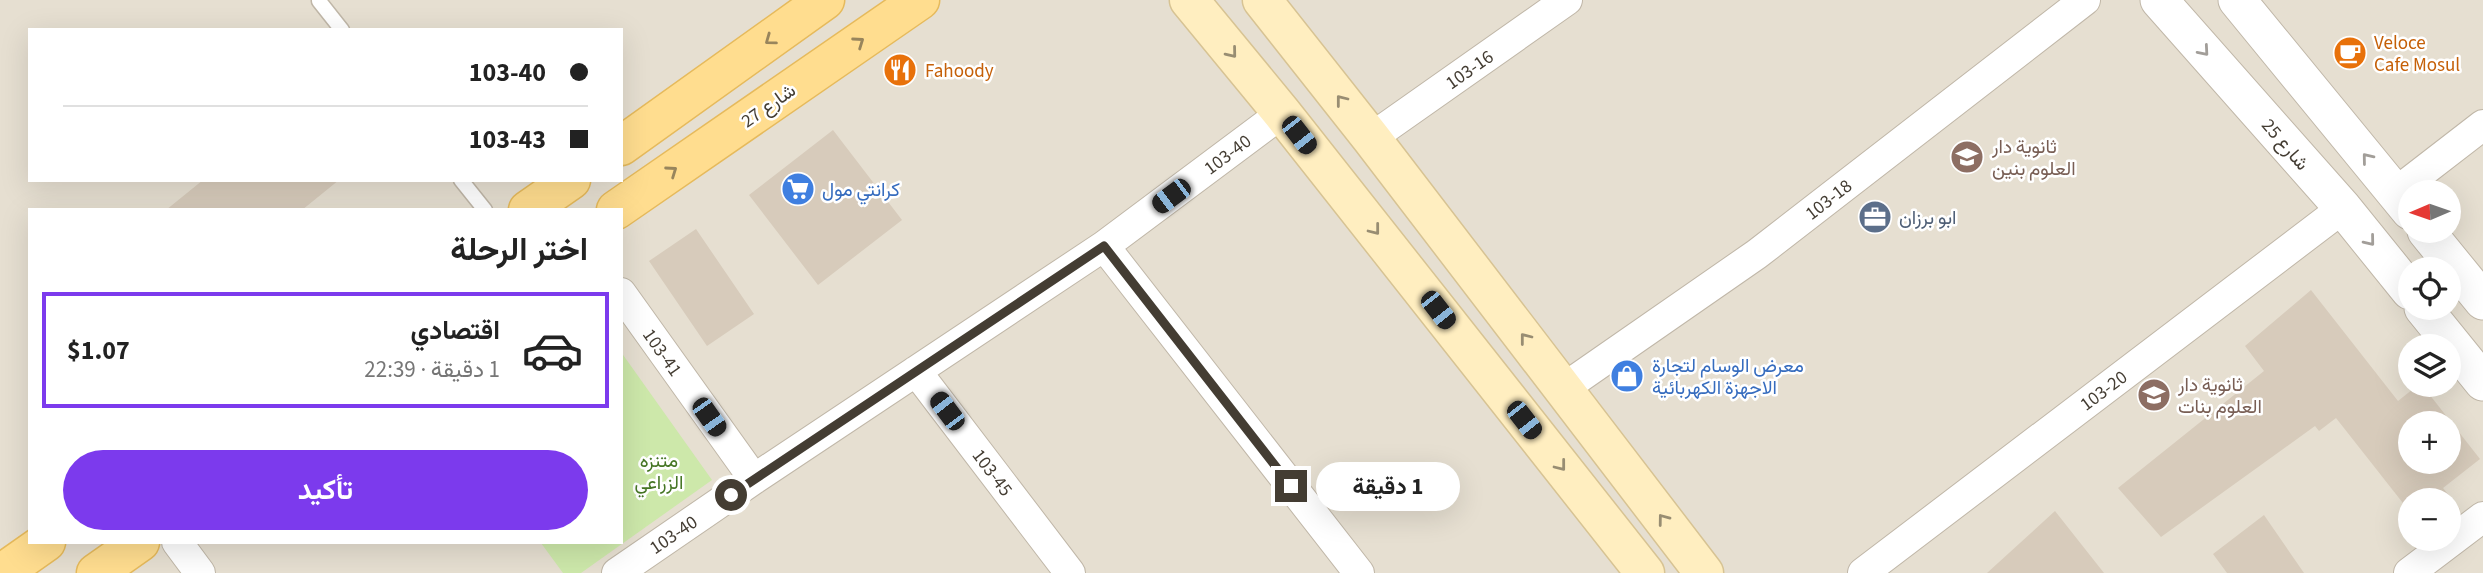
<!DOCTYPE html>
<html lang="ar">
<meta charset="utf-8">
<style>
body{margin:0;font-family:"Source Sans 3",Vazirmatn,sans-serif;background:#f2f2f2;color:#222;direction:rtl;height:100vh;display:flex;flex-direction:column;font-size:26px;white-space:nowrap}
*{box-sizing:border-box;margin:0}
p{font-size:23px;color:#767676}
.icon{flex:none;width:38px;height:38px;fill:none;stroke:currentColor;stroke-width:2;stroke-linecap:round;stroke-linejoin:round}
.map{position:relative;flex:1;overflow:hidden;direction:ltr}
.details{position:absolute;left:28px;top:208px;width:595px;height:336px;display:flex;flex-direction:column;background:#fff;border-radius:0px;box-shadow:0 7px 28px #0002;direction:rtl}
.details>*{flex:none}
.hud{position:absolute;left:28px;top:28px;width:595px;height:154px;border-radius:0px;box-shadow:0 7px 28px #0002;direction:rtl;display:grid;align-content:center;height:154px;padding:0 35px;background:#fff}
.needle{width:46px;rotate:268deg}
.tools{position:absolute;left:2398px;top:180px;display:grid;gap:14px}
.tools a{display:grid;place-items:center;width:63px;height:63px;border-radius:50%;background:#fff;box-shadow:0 7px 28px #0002;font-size:35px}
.end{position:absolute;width:32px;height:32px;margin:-16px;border:9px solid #443d33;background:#fff;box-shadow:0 0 0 4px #fff}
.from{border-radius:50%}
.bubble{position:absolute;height:49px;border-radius:24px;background:#fff;box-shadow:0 7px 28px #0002;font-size:23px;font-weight:700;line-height:49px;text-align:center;direction:rtl}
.car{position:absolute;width:21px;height:42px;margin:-21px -10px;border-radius:9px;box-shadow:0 0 5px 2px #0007;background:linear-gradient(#222 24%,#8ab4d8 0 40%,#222 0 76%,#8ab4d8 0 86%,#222 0)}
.hud b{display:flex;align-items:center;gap:24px;height:66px;font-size:26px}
.hud b+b{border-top:2px solid #e0e0e0}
.hud i{width:18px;height:18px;background:#222}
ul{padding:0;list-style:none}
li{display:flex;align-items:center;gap:21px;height:116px;margin:0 14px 10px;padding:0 21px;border:4px solid transparent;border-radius:0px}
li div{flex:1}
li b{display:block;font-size:26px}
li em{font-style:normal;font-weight:700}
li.active{border-color:#7c3aed}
li>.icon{width:63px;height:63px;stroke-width:1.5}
h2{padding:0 35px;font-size:32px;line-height:84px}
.primary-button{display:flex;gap:14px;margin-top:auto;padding:14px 35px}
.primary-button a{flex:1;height:80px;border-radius:42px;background:#7c3aed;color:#fff;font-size:28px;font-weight:700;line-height:80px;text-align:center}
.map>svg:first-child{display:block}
</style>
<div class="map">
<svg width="2483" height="573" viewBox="0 0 2483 573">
<rect width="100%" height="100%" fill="#f2ede3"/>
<path fill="#e6dfd1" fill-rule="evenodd" d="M0,0H2483V573H0ZM30,30H621V180H30ZM2410,192H2448V231H2410ZM30,210H621V542H30ZM2410,270H2448V308H2410ZM2410,346H2448V385H2410ZM2410,424H2448V462H2410ZM2410,500H2448V539H2410Z"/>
<path fill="#cde8aa" d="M621,352L712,480L581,573H563L541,543L621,542Z"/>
<path fill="#d7cbbb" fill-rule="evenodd" d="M833,130L902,220L818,285L749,195Z
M203,180H339L302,210H166Z
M696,229L754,314L707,346L649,261Z
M2311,290L2398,401L2418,385H2422L2480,459L2443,488L2460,509L2448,518V500H2410V512L2336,418L2319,431L2315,426L2161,537L2118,488L2264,371L2245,346ZM2410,424H2448V462H2410Z
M2055,511L2104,573H1987Z
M2264,515L2304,573H2227L2213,554Z"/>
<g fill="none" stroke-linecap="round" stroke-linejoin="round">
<defs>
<path id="service" d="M319,1L342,30
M461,180L485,210"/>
<path id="minor" d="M1371,138L1567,0
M2395,193L2483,125
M1104,246L1359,573
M621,293L754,479
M916,371L1070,573
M1564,388L1757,254L2085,0
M177,542L200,573
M617,573L754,479L1104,246L1282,113
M1863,573L2343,208
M2409,573L2483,517"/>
<path id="tertiary" d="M2159,0L2343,208L2410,291
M2237,0L2410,211
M2426,231L2483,301
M2423,308L2483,382"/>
<path id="secondary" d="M1189,0L1282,113L1645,573
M1262,0L1371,138L1704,573"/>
<path id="primary" d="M621,146L825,0
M528,210L571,180
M616,210L920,0
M2,573L46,542
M96,573L140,542"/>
</defs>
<use href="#service" stroke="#c0b7a8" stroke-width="17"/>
<use href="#minor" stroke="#c0b7a8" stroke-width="32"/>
<use href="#tertiary" stroke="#c0b7a8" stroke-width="39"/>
<use href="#secondary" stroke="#d7c393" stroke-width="41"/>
<use href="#primary" stroke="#e6ba5c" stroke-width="41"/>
<use href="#service" stroke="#fff" stroke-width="14"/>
<use href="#minor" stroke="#fff" stroke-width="30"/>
<use href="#tertiary" stroke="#fff" stroke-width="37"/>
<use href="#secondary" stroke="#ffeec0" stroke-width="38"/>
<use href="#primary" stroke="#ffdd8f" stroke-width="38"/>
</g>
<defs><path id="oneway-chevron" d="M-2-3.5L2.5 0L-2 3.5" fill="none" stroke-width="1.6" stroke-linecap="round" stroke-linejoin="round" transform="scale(1.75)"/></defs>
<g stroke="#98855c">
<use href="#oneway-chevron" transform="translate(770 40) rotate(144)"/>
<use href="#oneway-chevron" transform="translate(859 42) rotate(-35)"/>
<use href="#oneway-chevron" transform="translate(672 171) rotate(-35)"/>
</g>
<g stroke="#a29e99">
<use href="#oneway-chevron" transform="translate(2204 51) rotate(49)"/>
<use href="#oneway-chevron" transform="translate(2367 158) rotate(-129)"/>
<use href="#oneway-chevron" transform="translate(2370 241) rotate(51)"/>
</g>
<g stroke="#988d72">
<use href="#oneway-chevron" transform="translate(1232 53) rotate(51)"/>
<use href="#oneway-chevron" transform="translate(1341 100) rotate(-128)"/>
<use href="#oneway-chevron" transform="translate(1375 230) rotate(52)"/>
<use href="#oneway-chevron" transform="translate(1525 338) rotate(-128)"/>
<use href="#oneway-chevron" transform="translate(1561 466) rotate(52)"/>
<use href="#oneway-chevron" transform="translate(1663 519) rotate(-127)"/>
</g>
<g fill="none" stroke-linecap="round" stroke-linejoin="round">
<path stroke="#443d33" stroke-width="9" d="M731,495L1104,246L1291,486"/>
</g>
<defs>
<symbol id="cafe-disc" viewBox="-11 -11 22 22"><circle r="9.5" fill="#e8710a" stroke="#fff"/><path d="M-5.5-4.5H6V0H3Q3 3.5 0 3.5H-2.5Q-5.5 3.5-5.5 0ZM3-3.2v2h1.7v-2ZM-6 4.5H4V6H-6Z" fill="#fff"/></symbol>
<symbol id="restaurant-disc" viewBox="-11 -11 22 22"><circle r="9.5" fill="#e8710a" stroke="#fff"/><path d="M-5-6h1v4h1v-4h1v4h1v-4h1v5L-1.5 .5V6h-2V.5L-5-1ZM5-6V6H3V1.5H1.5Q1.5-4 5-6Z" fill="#fff"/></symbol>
<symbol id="school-disc" viewBox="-11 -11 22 22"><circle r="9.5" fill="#8d6e63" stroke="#fff"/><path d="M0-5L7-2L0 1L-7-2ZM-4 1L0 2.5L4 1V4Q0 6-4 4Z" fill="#fff"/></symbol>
<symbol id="supermarket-disc" viewBox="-11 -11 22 22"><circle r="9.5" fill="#3f7fe0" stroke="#fff"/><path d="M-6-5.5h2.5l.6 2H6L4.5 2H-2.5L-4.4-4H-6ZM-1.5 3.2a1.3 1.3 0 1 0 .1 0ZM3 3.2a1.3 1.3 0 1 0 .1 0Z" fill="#fff"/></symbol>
<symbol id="office-disc" viewBox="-11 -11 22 22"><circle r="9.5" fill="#5c6f8a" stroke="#fff"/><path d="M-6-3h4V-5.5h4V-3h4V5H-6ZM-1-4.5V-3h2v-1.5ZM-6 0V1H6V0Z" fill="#fff"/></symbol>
<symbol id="shop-disc" viewBox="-11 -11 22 22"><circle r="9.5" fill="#3f7fe0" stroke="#fff"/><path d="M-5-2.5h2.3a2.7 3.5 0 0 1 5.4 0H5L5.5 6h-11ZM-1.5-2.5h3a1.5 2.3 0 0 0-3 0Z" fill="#fff"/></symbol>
</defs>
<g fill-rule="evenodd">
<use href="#cafe-disc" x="2331" y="34" width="38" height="38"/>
<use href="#restaurant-disc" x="881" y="51" width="38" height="38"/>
<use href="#school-disc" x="1948" y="138" width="38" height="38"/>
<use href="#supermarket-disc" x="779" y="170" width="38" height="38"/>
<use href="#office-disc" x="1856" y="198" width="38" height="38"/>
<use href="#shop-disc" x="1608" y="357" width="38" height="38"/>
<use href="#school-disc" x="2135" y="376" width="38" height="38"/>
</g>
<g text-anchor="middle" stroke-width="5" stroke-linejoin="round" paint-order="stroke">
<g font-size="19" fill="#c56008" stroke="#fff" text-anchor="start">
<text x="2374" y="49">Veloce<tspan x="2374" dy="22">Cafe Mosul</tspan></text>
<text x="925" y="77">Fahoody</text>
</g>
<g font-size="19" fill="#443d33" stroke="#fff">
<text transform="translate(1469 69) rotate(-35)" y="7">103-16</text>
<text transform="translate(768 105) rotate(-35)" y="7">شارع 27</text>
<text transform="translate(2286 144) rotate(49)" y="7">شارع 25</text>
<text transform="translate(1227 154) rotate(-37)" y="7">103-40</text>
<text transform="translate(1828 199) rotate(-38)" y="7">103-18</text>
<text transform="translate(663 352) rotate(55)" y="7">103-41</text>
<text transform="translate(2103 390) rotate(-37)" y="7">103-20</text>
<text transform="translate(993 472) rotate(53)" y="7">103-45</text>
<text transform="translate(673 534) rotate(-34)" y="7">103-40</text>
</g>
<g font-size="19" fill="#785e54" stroke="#fff" text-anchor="start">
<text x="1992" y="153">ثانوية دار<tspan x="1992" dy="22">العلوم بنين</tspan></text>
<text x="2178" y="391">ثانوية دار<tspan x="2178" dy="22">العلوم بنات</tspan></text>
</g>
<g font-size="19" fill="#366cbe" stroke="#fff" text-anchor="start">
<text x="822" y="196">كرانتي مول</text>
<text x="1652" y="372">معرض الوسام لتجارة<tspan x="1652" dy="22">الاجهزة الكهربائية</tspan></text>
</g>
<g font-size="19" fill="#4e5e75" stroke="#fff" text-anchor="start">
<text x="1899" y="224">ابو برزان</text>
</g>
<g font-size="19" fill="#467625" stroke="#fff">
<text x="659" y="467">متنزه<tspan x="659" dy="22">الزراعي</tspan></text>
</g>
</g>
</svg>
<div class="tools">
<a><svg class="needle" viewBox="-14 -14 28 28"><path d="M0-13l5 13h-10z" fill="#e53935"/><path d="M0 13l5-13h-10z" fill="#767676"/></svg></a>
<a><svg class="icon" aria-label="locate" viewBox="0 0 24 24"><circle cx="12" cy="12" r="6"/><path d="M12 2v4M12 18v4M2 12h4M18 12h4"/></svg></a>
<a><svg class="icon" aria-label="layers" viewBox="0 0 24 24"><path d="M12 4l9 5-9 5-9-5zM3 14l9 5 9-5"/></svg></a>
<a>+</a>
<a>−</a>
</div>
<i class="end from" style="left:731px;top:495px"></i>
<i class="end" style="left:1291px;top:486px"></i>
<div class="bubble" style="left:1316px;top:462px;width:144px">1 دقيقة</div>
<i class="car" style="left:1299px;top:135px;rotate:142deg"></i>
<i class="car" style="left:1171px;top:196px;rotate:233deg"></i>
<i class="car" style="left:1438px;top:310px;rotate:142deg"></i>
<i class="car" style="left:947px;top:411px;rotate:323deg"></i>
<i class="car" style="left:709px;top:417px;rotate:145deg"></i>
<i class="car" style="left:1524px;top:420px;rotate:142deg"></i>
<div class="hud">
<b><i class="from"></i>103-40</b>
<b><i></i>103-43</b>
</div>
<section class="details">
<h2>اختر الرحلة</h2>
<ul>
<li class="active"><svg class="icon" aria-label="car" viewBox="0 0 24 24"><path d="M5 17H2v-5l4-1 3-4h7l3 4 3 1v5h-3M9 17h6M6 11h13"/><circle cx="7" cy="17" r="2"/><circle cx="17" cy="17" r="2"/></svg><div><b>اقتصادي</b><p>1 دقيقة · 22:39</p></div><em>$1.07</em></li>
</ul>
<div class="primary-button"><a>تأكيد</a></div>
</section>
</div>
